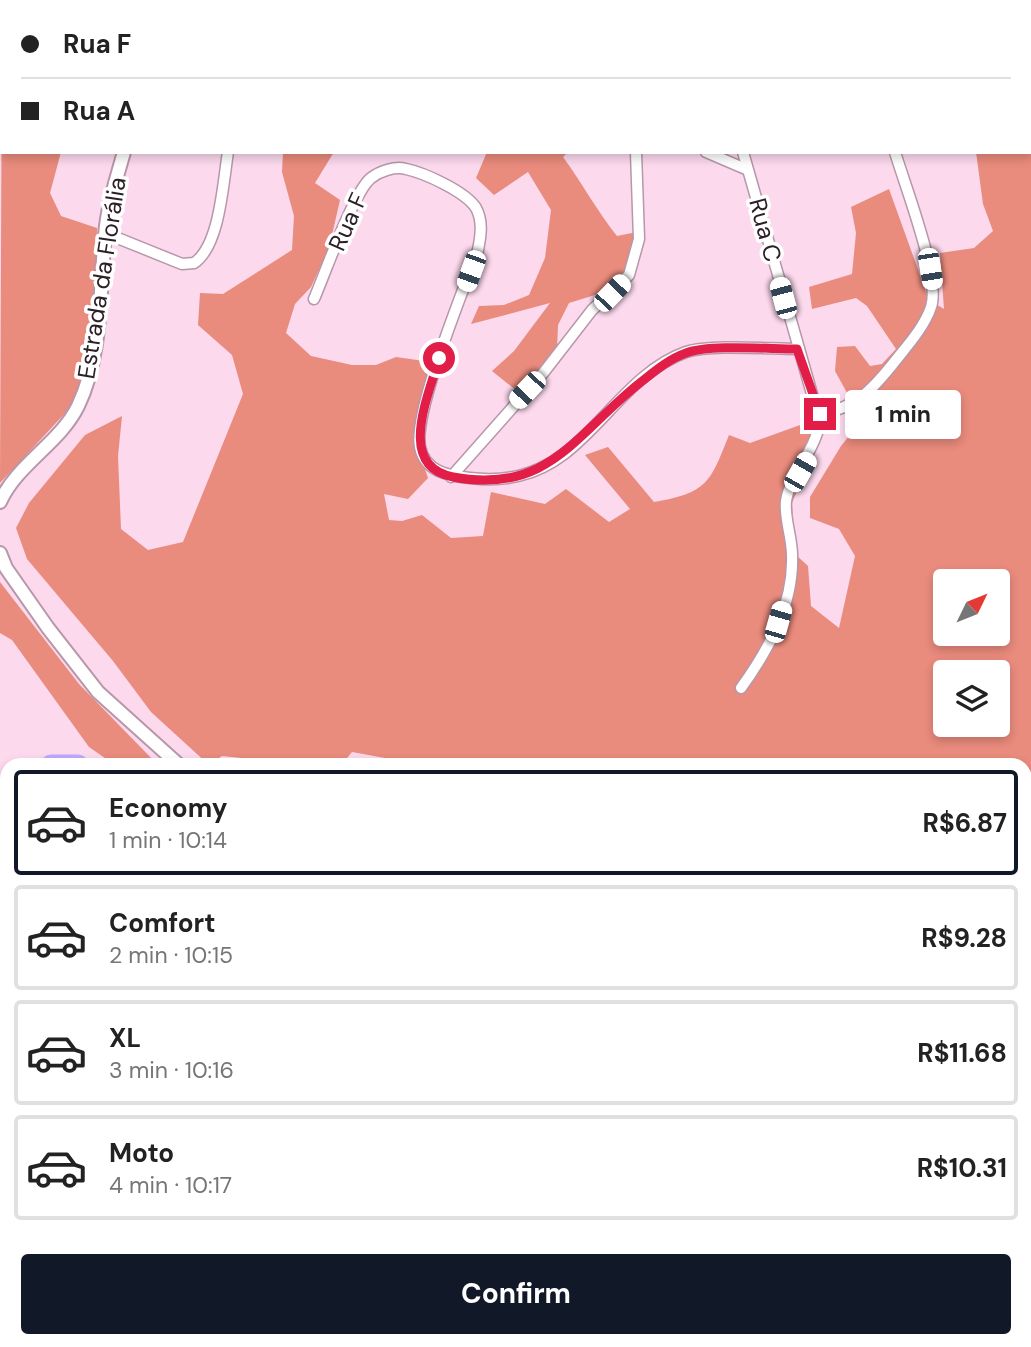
<!DOCTYPE html>
<meta charset="utf-8">
<style>
body{margin:0;font-family:"DM Sans",sans-serif;background:#f6f6f6;color:#222;height:100vh;display:flex;flex-direction:column;font-size:26px;white-space:nowrap}
*{box-sizing:border-box;margin:0}
p{font-size:23px;color:#767676}
.icon{flex:none;width:38px;height:38px;fill:none;stroke:currentColor;stroke-width:2;stroke-linecap:round;stroke-linejoin:round}
.map{position:relative;flex:1;overflow:hidden}
.sheet{position:absolute;left:0px;top:758px;width:1032px;height:590px;display:flex;flex-direction:column;background:#fff;border-radius:21px 21px 0 0;box-shadow:0 4px 10px #0003}
.sheet>*{flex:none}
.banner{position:absolute;left:0px;top:0px;width:1032px;height:154px;box-shadow:0 4px 10px #0003;display:grid;align-content:center;height:154px;padding:0 21px;background:#fff}
.needle{width:46px;rotate:47deg}
.controls{position:absolute;left:933px;top:569px;display:grid;gap:14px}
.controls a{display:grid;place-items:center;width:77px;height:77px;border-radius:7px;background:#fff;box-shadow:0 4px 10px #0003;font-size:35px}
.end{position:absolute;width:32px;height:32px;margin:-16px;border:9px solid #e11d48;background:#fff;box-shadow:0 0 0 4px #fff}
.from{border-radius:50%}
.bubble{position:absolute;height:49px;border-radius:7px;background:#fff;box-shadow:0 4px 10px #0003;font-size:23px;font-weight:700;line-height:49px;text-align:center}
.car{position:absolute;width:21px;height:42px;margin:-21px -10px;border-radius:9px;box-shadow:0 0 5px 2px #0007;background:linear-gradient(#fff 24%,#345 0 40%,#fff 0 76%,#345 0 86%,#fff 0)}
.banner b{display:flex;align-items:center;gap:24px;height:66px;font-size:26px}
.banner b+b{border-top:2px solid #e0e0e0}
.banner i{width:18px;height:18px;background:#222}
ul{padding:12px 0 0;list-style:none}
li{display:flex;align-items:center;gap:21px;height:105px;margin:0 14px 10px;padding:0 7px;border:4px solid #e0e0e0;border-radius:7px}
li div{flex:1}
li b{display:block;font-size:26px}
li em{font-style:normal;font-weight:700}
li.current{border-color:#111827}
li>.icon{width:63px;height:63px;stroke-width:1.5}
.action{display:flex;gap:14px;margin-top:auto;padding:14px 21px}
.action a{flex:1;height:80px;border-radius:7px;background:#111827;color:#fff;font-size:28px;font-weight:700;line-height:80px;text-align:center}
.map>svg:first-child{display:block}
</style>
<div class="map">
<svg width="1031" height="1347" viewBox="0 0 1031 1347">
<rect width="100%" height="100%" fill="#fcd9ed"/>
<path fill="#e98b7d" fill-rule="evenodd" d="M933,0H1031V1295L1026,1292V765H391L385,758L352,752L343,763L334,765H269V761L222,756L209,765L151,712L113,661L27,559L16,528L29,503L85,435L122,416L118,456L121,529L148,550L183,542L243,394L232,355L198,325L200,293L223,294L292,250L294,216L282,172L283,152H334L315,183L340,200L329,248L311,287L295,304L286,333L311,356L352,365H376L396,357L431,362L415,440L428,478L408,499L384,494L389,520L402,521L422,515L451,538L483,536L491,492L545,504L566,489L609,522L630,509L585,455L608,447L654,502C707,493 710,483 729,435L750,443L814,420L808,465L792,503L795,554L808,566L811,606L839,628L855,556L839,529L810,518V497L841,446L862,420L835,371L837,347L855,346L870,366L882,364L896,349L867,306L856,298L812,309L809,287L852,274L856,233L851,207L889,189L929,300L944,309L940,253L974,248L993,231L983,204L976,152H1031V2ZM945,581H998V634H945ZM945,672H998V724H945Z
M2,28V152H61L50,193L61,216L97,228L99,324L82,395L0,483Z
M487,152H568L563,157C582,183 597,211 617,236L637,232C622,285 624,287 569,303L558,325L557,350L534,381L517,391L492,371L514,351L550,303L471,324L479,306L504,305L529,295L545,258L551,210L528,172L494,195L476,178Z
M0,582L79,684L158,765H115L89,747L12,640L0,633Z
M0,935L7,939V1340L105,1341L101,1347H0Z
M376,1340H564V1341L562,1347H372Z
M154,1341H328V1347H164Z"/>
<g fill="none" stroke-linecap="round" stroke-linejoin="round">
<path stroke="#c0a9fc" stroke-width="21" d="M51,765H78
M0,974L7,964
M0,1058L7,1066
M0,1220L7,1225
M1026,1301L1031,1304"/>
<defs>
<path id="service" d="M0,819L7,815"/>
<path id="minor" d="M698,0V2
M853,0V2
M706,152L748,170
M105,233L182,264L194,263C220,246 223,182 228,152
M314,299C324,276 354,191 371,178C380,171 395,166 406,169C425,173 466,192 476,208C483,221 481,235 478,250C464,289 413,412 420,447C425,472 449,476 470,478C505,482 535,476 564,454C605,423 635,370 686,352C711,344 769,349 797,349
M820,414C855,408 871,391 892,365C906,347 924,328 931,307C941,278 905,186 895,152
M451,477L544,372L592,310L629,275L639,239L636,152
M741,688C769,649 794,604 792,555C792,537 784,518 786,501C790,475 815,451 820,422L743,152
M139,1340L144,1347
M1010,1342L1024,1347
M107,1347L111,1340
M654,1347L661,1340"/>
<path id="tertiary" d="M125,0L126,2
M0,502C17,464 60,443 78,406C103,354 99,292 105,236C107,208 116,180 124,152
M0,553L6,568L48,628L98,692L179,765
M833,1340L836,1347
M339,1347V1340"/>
</defs>
<use href="#service" stroke="#b797a9" stroke-width="9"/>
<use href="#minor" stroke="#b797a9" stroke-width="13"/>
<use href="#tertiary" stroke="#b797a9" stroke-width="16"/>
<use href="#service" stroke="#fff" stroke-width="5"/>
<use href="#minor" stroke="#fff" stroke-width="10"/>
<use href="#tertiary" stroke="#fff" stroke-width="12"/>
</g>
<g fill="none" stroke-linecap="round" stroke-linejoin="round">
<path stroke="#e11d48" stroke-width="9" d="M439,358C430,393 395,466 453,477C549,495 575,434 641,382C655,371 669,359 686,353C710,344 769,349 797,349L820,414"/>
</g>
<g text-anchor="middle" stroke-width="7" stroke-linejoin="round" paint-order="stroke">
<g font-size="24" fill="#2c2027" stroke="#fff">
<text transform="translate(348 222) rotate(-66)" y="8">Rua F</text>
<text transform="translate(765 230) rotate(75)" y="8">Rua C</text>
<text transform="translate(102 278) rotate(-81)" y="8">Estrada da Florália</text>
</g>
</g>
</svg>
<div class="controls">
<a><svg class="needle" viewBox="-14 -14 28 28"><path d="M0-13l5 13h-10z" fill="#e53935"/><path d="M0 13l5-13h-10z" fill="#767676"/></svg></a>
<a><svg class="icon" aria-label="layers" viewBox="0 0 24 24"><path d="M12 4l9 5-9 5-9-5zM3 14l9 5 9-5"/></svg></a>
</div>
<i class="end from" style="left:439px;top:358px"></i>
<i class="end" style="left:820px;top:414px"></i>
<div class="bubble" style="left:845px;top:390px;width:116px">1 min</div>
<i class="car" style="left:930px;top:269px;rotate:171deg"></i>
<i class="car" style="left:471px;top:271px;rotate:200deg"></i>
<i class="car" style="left:612px;top:293px;rotate:44deg"></i>
<i class="car" style="left:783px;top:298px;rotate:345deg"></i>
<i class="car" style="left:527px;top:390px;rotate:223deg"></i>
<i class="car" style="left:800px;top:472px;rotate:30deg"></i>
<i class="car" style="left:778px;top:622px;rotate:16deg"></i>
<div class="banner">
<b><i class="from"></i>Rua F</b>
<b><i></i>Rua A</b>
</div>
<section class="sheet">
<ul>
<li class="current"><svg class="icon" aria-label="car" viewBox="0 0 24 24"><path d="M5 17H2v-5l4-1 3-4h7l3 4 3 1v5h-3M9 17h6M6 11h13"/><circle cx="7" cy="17" r="2"/><circle cx="17" cy="17" r="2"/></svg><div><b>Economy</b><p>1 min · 10:14</p></div><em>R$6.87</em></li>
<li><svg class="icon" aria-label="car" viewBox="0 0 24 24"><path d="M5 17H2v-5l4-1 3-4h7l3 4 3 1v5h-3M9 17h6M6 11h13"/><circle cx="7" cy="17" r="2"/><circle cx="17" cy="17" r="2"/></svg><div><b>Comfort</b><p>2 min · 10:15</p></div><em>R$9.28</em></li>
<li><svg class="icon" aria-label="car" viewBox="0 0 24 24"><path d="M5 17H2v-5l4-1 3-4h7l3 4 3 1v5h-3M9 17h6M6 11h13"/><circle cx="7" cy="17" r="2"/><circle cx="17" cy="17" r="2"/></svg><div><b>XL</b><p>3 min · 10:16</p></div><em>R$11.68</em></li>
<li><svg class="icon" aria-label="car" viewBox="0 0 24 24"><path d="M5 17H2v-5l4-1 3-4h7l3 4 3 1v5h-3M9 17h6M6 11h13"/><circle cx="7" cy="17" r="2"/><circle cx="17" cy="17" r="2"/></svg><div><b>Moto</b><p>4 min · 10:17</p></div><em>R$10.31</em></li>
</ul>
<div class="action"><a>Confirm</a></div>
</section>
</div>
